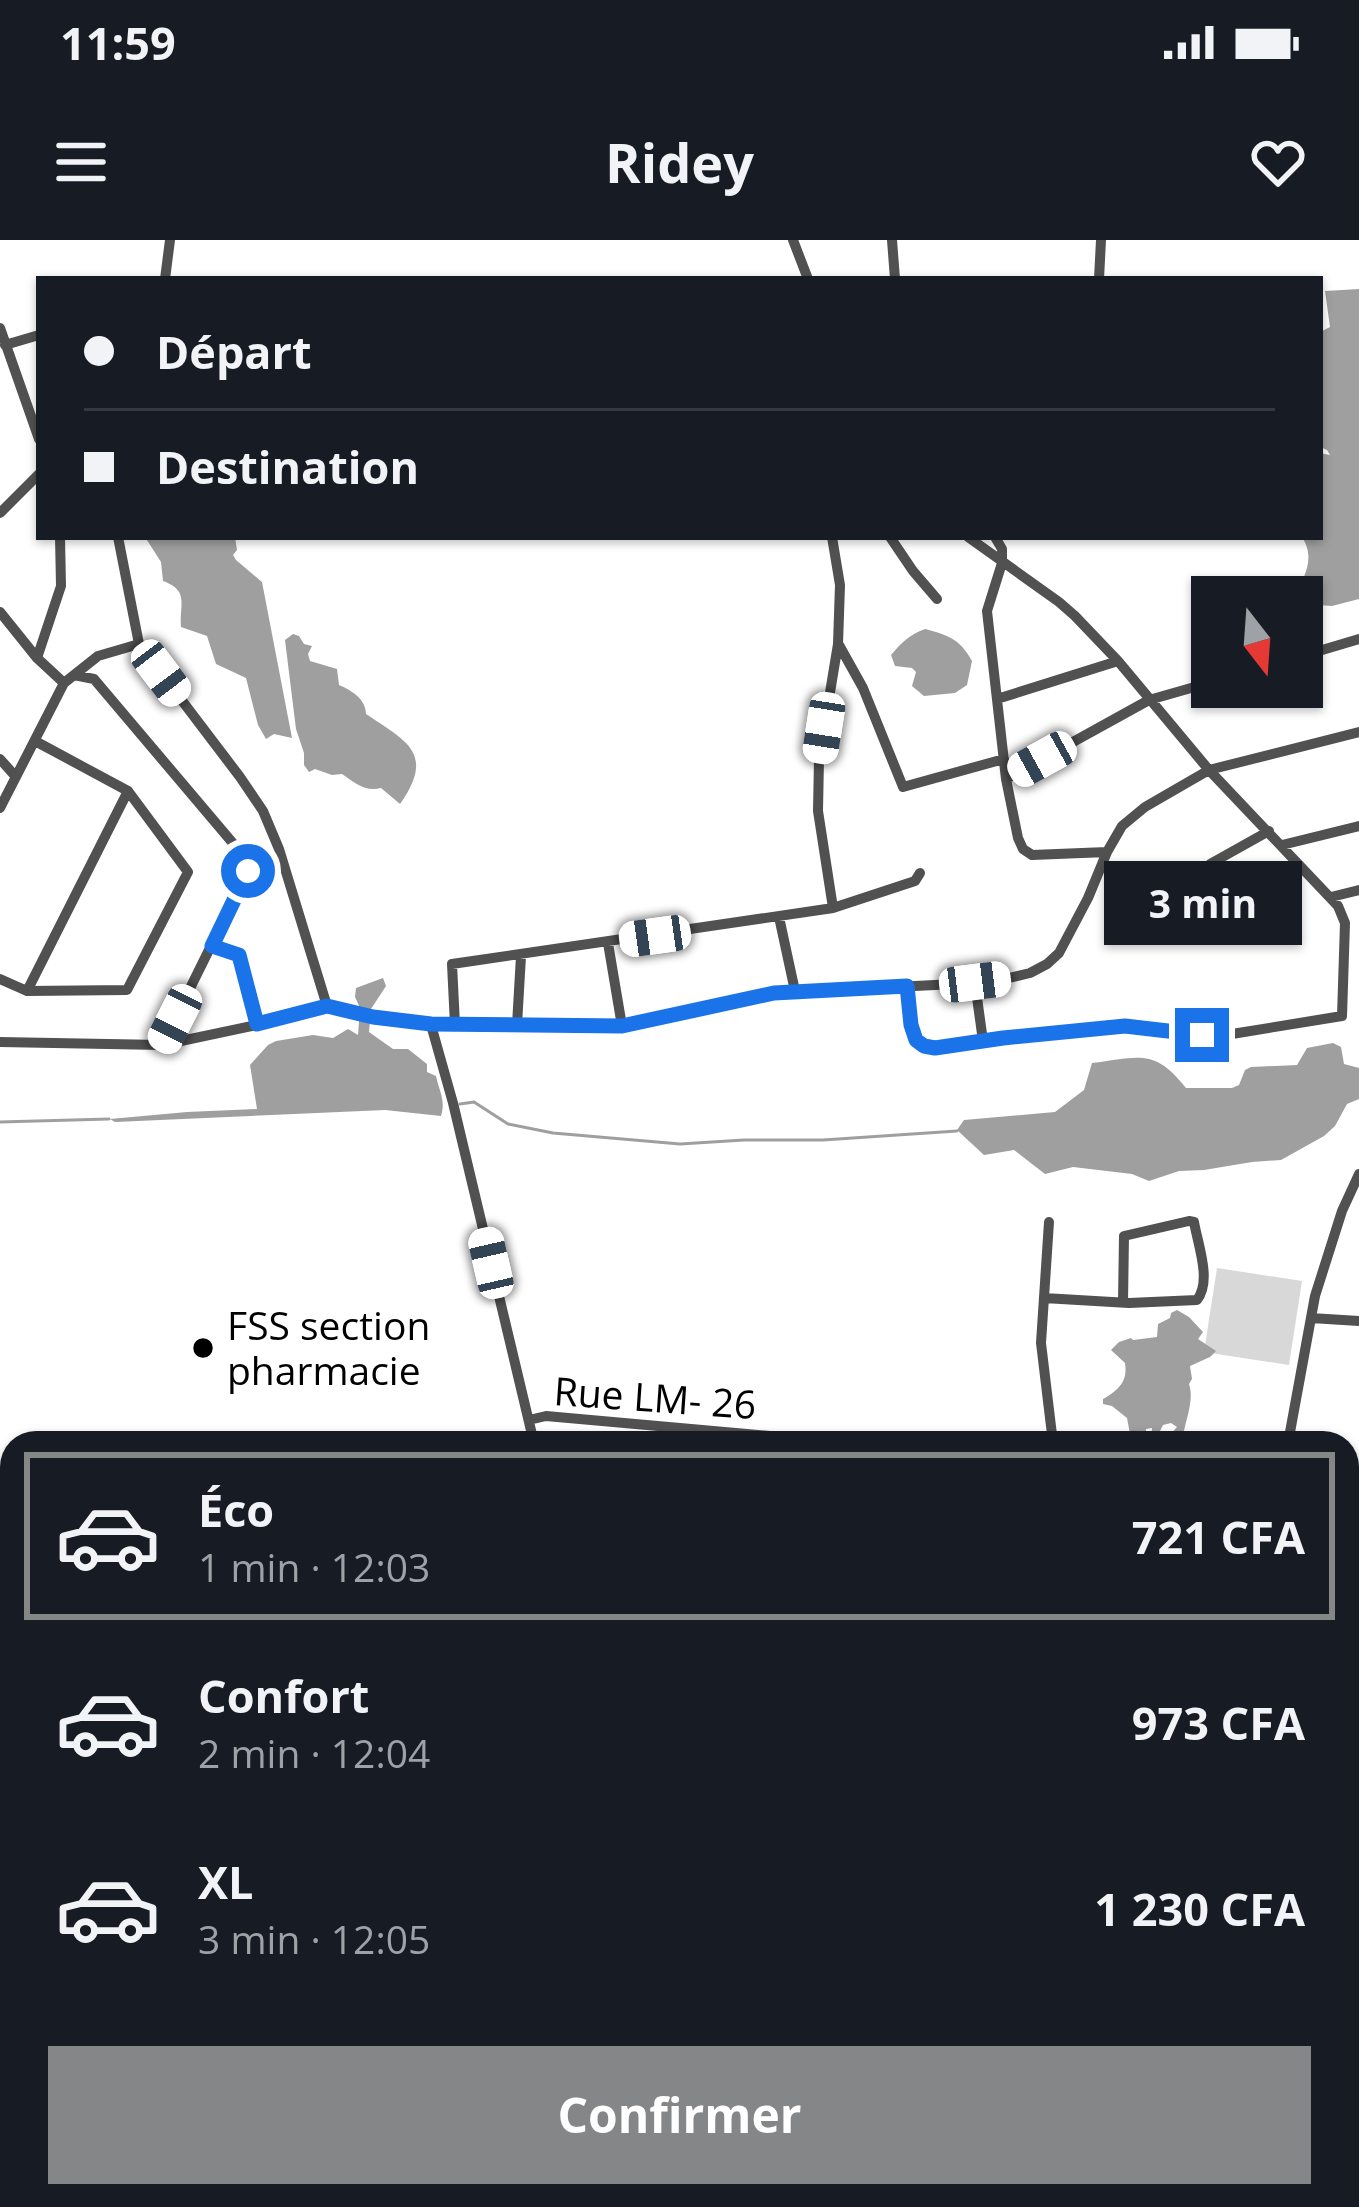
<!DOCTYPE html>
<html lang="fr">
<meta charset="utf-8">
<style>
body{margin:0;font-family:"Open Sans",sans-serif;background:#20242c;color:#f1f3f6;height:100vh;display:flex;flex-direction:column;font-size:45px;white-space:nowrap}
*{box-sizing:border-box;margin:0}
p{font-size:39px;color:#9ea1a6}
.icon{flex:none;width:66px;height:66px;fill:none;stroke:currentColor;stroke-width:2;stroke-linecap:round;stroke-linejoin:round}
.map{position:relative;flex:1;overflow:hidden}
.sheet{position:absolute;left:0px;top:1191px;width:1359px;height:777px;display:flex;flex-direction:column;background:#171b24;border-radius:36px 36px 0 0;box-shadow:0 3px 9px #0004}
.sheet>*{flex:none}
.banner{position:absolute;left:36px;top:36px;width:1287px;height:264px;border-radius:0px;box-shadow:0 3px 9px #0004;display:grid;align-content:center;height:264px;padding:0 48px;background:#171b24}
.needle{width:78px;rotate:163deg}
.controls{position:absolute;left:1191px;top:336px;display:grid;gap:24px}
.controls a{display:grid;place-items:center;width:132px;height:132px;border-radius:0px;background:#171b24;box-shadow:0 3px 9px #0004;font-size:60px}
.end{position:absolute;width:54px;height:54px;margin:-27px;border:15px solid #1a73e8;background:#fff;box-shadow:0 0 0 6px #fff}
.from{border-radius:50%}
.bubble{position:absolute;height:84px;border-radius:0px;background:#171b24;box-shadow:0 3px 9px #0004;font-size:39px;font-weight:700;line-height:84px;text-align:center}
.car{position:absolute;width:36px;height:72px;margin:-36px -18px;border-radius:15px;box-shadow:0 0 9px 3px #0007;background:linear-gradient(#fff 24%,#345 0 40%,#fff 0 76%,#345 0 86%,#fff 0)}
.banner b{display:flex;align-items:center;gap:42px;height:114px;font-size:45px}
.banner b+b{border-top:3px solid #363941}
.banner i{width:30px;height:30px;background:#f1f3f6}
ul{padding:21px 0 0;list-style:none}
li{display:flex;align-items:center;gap:36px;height:168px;margin:0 24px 18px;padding:0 24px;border:6px solid transparent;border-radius:0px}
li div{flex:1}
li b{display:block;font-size:45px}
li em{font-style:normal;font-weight:700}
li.active{border-color:#858687}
li>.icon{width:108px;height:108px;stroke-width:1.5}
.primary-button{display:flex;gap:24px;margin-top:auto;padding:24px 48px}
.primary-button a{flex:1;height:138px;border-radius:0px;background:#858687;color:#fff;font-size:48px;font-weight:700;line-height:138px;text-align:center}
.status{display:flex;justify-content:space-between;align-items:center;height:84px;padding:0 60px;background:#171b24;direction:ltr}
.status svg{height:33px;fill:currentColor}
header{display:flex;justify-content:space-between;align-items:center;height:156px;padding:0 48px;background:#171b24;font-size:54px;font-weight:700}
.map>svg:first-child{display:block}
</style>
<div class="status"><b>11:59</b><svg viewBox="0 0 49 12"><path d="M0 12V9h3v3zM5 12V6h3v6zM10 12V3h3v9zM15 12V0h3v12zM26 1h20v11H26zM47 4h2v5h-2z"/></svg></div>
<header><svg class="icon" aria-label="menu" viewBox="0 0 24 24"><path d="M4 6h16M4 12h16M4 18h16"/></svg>Ridey<svg class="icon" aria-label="heart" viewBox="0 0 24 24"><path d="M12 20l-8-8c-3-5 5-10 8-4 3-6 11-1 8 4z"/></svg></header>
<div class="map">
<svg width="1359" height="1967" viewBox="0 0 1359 1967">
<rect width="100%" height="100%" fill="#fff"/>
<path fill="#d8d8d8" d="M1217,1028L1302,1041L1289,1125L1204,1112Z"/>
<path fill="#9f9f9f" d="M1359,49V359L1332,366L1304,364L1302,357H1295C1304,336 1316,319 1302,297H1320V213L1330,215L1327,210L1320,207V92L1330,87L1325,51Z
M145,297H235L237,310L233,315L236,320L262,342L292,498L274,494L266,499L258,485L246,438L216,424L207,396L181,387C179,364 190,351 163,341L161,322Z
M925,389C948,395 960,399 972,421L967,445L955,453L924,456L912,446L916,432L912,428L895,426L891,415C902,402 909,395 925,389Z
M293,394L299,396L304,404L312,406L308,414L310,421L337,429L339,445C351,450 366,459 366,474C406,501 436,513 400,564L381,548C365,552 355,543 342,534L332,535L315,529L309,532L304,525V513L296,489L285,400Z
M383,738L386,746L371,769L369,792L393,809H408L427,824V832L436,836C439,851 446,860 441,876L385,870L115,882L110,879L187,872L257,869L250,825L268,805L276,801L313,795L333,798L348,789L358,795L360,768L355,757L356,748Z
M1333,803L1341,807L1344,824L1359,828V859L1347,864L1335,886L1324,896L1281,920L1252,922L1204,930L1179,931L1149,941L1132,934L1073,927L1045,934L1014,910L984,915L957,890L964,880L1055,872L1084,850L1092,823C1139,817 1155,808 1186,848H1232L1239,845L1245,830L1251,827L1297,825L1307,808Z
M1177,1070L1189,1077L1203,1092L1198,1099L1216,1111L1210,1117L1190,1126L1192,1139L1189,1144C1195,1162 1184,1182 1182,1203L1169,1196L1177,1187L1171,1183L1163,1185L1155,1201L1151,1200L1152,1188L1146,1189V1193L1130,1194L1127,1178L1112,1166L1103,1164V1159C1118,1150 1128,1142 1125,1123L1111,1110L1119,1102L1131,1098L1133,1100L1157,1097L1158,1084L1170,1078L1171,1073Z"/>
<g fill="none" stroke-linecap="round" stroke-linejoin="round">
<path stroke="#9f9f9f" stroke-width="3" d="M460,864L474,862L508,884L553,893L680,904L744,900H823L957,891
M0,882L109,879"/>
<path stroke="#515151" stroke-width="10" d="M793,0L808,39
M892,0L895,39
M165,39L170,0
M1099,39L1101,0
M0,88L39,199
M5,105L39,95
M0,273L39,234
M118,297L139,404L240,537L263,571L279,609L327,766
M832,297L840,345L838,404L819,519L818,571L833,668
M890,297L913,331L937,359
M995,297L1002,309V323L987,371L1006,539L1018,598L1023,609L1032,615L1107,612
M0,372L37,418L64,443
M839,405L863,448L903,547L1004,519
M1302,416L1359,399
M37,418L61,346L60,297
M74,435L94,439L248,621V631L162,805
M997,459L1118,421
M0,519L16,537
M1006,539L1149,460L1212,442
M0,568L64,443L98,416L139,404
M1282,605L1359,586
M1210,624L1269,591
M1331,657L1359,650
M779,677L795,751
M608,703L622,786
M211,706L239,715L257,785
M0,739L27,751L127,750L188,632L128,551L35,501
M975,743L983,801
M907,746L915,800L924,806L935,807L1125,786L1201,795L1232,794L1342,776L1345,683L1338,666L1209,530L1118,421L1075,376L1059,362L968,297
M27,751L128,551
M431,785L453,863L534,1203
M455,785L452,724L833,668L915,641L920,633
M517,785L521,716
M0,802L162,805L257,785L327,766L373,777L431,785L622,786L774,753L975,743L1009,738L1030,733L1047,724L1059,713L1088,658L1107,612L1122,586L1145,567L1209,530L1359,492
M1049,982L1041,1103L1053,1203
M1044,1058L1129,1063L1197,1060C1212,1041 1198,1005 1194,982L1189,981L1124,996L1123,1063
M1311,1078L1359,1081
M529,1180L546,1176L848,1203
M1288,1203L1315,1056L1342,971L1359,934
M1347,1250L1359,1251
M1347,1354L1359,1356
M0,1441L12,1438
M1347,1462L1359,1463
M1347,1566L1359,1561
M1347,1660L1359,1655
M1347,1786L1359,1779
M205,1956L209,1967
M523,1956L529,1967
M808,1956L814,1967
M366,1967L387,1956
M580,1967L602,1956
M866,1967L891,1956"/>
</g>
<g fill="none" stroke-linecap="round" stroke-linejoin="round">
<path stroke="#1a73e8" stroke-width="15" d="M248,631L212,706L239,715L257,784L327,766L373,777L431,784L622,786L774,753L907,746L911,785L916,800L924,806L935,808L1003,798L1125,786L1202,795"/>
</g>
<circle fill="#000" stroke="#fff" stroke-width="4.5" cx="203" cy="1108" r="12"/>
<g text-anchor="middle" stroke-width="12" stroke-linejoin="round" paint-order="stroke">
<g font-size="39" fill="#000" stroke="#fff" text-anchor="start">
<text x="227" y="1100">FSS section<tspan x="227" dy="45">pharmacie</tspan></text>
</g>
<g font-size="39" fill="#000" stroke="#fff">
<text transform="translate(655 1158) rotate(4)" y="14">Rue LM- 26</text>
</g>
</g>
</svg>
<div class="controls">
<a><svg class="needle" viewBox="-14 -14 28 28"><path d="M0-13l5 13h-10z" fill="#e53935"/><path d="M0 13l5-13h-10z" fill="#9ea1a6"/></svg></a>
</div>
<i class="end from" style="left:248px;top:631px"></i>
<i class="end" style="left:1202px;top:795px"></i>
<div class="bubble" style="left:1104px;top:621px;width:198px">3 min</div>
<i class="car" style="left:161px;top:433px;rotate:143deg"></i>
<i class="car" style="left:824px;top:488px;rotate:189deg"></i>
<i class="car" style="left:1042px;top:519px;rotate:241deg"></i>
<i class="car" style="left:655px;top:696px;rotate:262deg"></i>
<i class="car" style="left:975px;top:742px;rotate:83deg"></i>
<i class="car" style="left:175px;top:779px;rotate:207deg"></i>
<i class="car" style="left:491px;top:1023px;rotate:347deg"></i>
<div class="banner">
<b><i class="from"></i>Départ</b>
<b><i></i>Destination</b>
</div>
<section class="sheet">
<ul>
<li class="active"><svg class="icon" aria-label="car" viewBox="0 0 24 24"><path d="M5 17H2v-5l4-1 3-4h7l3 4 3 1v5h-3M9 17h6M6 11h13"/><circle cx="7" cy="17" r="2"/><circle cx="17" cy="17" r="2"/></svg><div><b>Éco</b><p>1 min · 12:03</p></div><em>721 CFA</em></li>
<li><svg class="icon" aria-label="car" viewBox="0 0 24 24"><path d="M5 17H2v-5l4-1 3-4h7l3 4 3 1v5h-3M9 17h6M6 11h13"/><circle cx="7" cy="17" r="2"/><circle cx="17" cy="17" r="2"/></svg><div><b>Confort</b><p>2 min · 12:04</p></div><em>973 CFA</em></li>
<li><svg class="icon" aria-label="car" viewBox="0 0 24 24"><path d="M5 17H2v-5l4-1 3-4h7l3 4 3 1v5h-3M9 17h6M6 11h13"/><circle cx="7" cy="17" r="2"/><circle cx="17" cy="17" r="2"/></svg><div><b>XL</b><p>3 min · 12:05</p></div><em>1 230 CFA</em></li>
</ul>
<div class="primary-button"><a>Confirmer</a></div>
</section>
</div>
